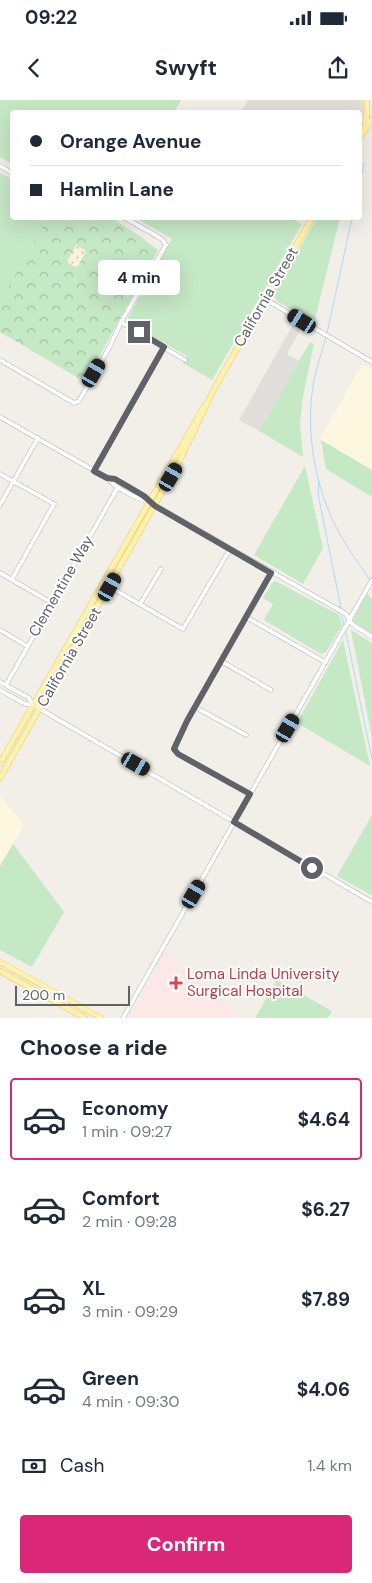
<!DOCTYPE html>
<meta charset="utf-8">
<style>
body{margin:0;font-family:"DM Sans",sans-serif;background:#f2f2f3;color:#1f2937;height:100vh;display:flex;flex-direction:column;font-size:19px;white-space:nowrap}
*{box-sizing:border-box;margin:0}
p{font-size:16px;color:#747a83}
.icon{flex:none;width:28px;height:28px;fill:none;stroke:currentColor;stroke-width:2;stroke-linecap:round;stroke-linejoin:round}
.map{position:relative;height:918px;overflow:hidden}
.panel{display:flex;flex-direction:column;background:#fff;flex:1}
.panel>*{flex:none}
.guide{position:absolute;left:10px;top:10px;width:352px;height:110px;border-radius:5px;box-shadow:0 5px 20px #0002;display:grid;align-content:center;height:110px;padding:0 20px;background:#fff}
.scale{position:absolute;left:15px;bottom:12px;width:115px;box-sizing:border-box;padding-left:5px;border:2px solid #5f6368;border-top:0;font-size:14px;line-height:18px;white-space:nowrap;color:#5f6368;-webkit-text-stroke:4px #fff;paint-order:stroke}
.end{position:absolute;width:22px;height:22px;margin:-11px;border:6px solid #5f6368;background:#fff;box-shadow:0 0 0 2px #fff}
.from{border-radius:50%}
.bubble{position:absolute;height:35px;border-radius:5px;background:#fff;box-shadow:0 5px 20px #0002;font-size:16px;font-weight:700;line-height:35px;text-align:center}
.car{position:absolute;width:15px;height:30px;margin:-15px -8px;border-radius:6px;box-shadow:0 0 4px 1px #0007;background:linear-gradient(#222 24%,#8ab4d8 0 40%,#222 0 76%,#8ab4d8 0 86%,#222 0)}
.guide b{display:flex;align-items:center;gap:18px;height:48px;font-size:19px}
.guide b+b{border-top:1px solid #e0e1e3}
.guide i{width:12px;height:12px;background:#1f2937}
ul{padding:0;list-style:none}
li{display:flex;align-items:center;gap:15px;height:82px;margin:0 10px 8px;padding:0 10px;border:2px solid transparent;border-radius:5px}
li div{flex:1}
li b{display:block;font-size:19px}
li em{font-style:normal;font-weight:700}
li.active{border-color:#db2777}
li>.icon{width:45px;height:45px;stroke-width:1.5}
h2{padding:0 20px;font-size:22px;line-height:60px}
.pay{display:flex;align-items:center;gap:12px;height:55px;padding:0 20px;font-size:19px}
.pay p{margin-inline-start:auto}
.button{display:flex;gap:10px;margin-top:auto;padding:10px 20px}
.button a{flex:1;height:58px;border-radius:5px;background:#db2777;color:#fff;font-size:20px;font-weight:700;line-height:58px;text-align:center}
.status{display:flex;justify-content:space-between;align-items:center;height:35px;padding:0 25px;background:#fff;direction:ltr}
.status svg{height:14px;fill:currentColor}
header{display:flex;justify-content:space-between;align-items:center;height:65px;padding:0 20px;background:#fff;font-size:22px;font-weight:700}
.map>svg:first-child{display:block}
</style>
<div class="status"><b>09:22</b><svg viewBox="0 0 49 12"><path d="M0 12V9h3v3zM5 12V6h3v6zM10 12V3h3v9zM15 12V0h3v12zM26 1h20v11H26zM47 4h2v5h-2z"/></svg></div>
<header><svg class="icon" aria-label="back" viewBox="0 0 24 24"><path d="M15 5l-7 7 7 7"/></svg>Swyft<svg class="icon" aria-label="share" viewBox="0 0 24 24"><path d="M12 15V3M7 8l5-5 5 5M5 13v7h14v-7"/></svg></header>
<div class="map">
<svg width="372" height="918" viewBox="0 0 372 918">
<defs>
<pattern id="forest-crowns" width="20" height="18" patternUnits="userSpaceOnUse" patternTransform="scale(1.25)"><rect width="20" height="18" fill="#c5e8c5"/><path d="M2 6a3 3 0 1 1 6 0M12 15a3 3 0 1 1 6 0" fill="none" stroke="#a3c0a4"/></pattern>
<pattern id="sand-dots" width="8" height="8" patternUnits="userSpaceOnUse" patternTransform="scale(1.25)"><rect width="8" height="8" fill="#fbf3d9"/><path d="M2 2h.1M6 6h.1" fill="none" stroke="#cec8b4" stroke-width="1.8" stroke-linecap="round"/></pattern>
</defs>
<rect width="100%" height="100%" fill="#f1efe8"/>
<path fill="#fef7e0" d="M363,263L372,269V370L321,340V337Z
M0,696L24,725L0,766Z"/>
<path fill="#e0deda" d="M295,221L303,225L287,254L299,261L259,331L239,320Z"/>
<path fill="#e1ded6" d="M248,0H362L364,3V12L360,21V12H241Z"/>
<path fill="#fce8e6" d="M166,852L179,867L226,900L240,918H129Z"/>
<path fill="#c5e8c5" d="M0,0H181L174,12H12V64L0,57Z
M0,73L12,79V118H48L0,201Z
M136,118H290L302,124L212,280L183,263L187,256L126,221L172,139Z
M317,118H340L314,223L277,201L273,195Z
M310,242L314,244L303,296L300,324L303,357L259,331Z
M321,340L372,370V397L326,369Z
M305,366L323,448L303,484L254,455Z
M275,481L339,515L342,525L326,552L321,554L264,520L273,504L263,498L272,483Z
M367,493L372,500V534L355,525L353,520Z
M351,530L372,543V638Z
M343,540L370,666L297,623Z
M372,715V794L371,795L337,776Z
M13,744L64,812L32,867L0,850V766Z
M277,880L332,911L328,918H255Z"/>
<path fill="url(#forest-crowns)" d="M48,118H107L115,120L141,137L158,150L85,282L0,232V201Z"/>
<path fill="url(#sand-dots)" d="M76,145L86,151L77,168L67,162Z"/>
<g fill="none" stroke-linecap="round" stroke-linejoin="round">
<path stroke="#aadaff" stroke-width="1" d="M360,82L364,64
M327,233L352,118
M326,237C321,255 314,275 312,293C307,336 315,382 333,421C343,442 357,461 370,480
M319,382L318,394L341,508
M342,516L344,525
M346,533L372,659"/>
<defs>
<path id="minor" d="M0,66L12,73
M265,199L372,262
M121,222L185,260
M0,260L74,303L79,301L110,246L121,222L166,145L162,139L125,118
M0,317L107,378C117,389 135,398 149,402L346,514L352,524L372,537
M94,371L164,247
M0,374L54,404L12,479
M107,378C120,380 139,390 148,401
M0,405L38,338
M0,473L52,503
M110,487L183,529L230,449
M140,504L161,469
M246,517L325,562
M0,530L27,546
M221,561L271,590
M0,582L29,598L33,605
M6,585L118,387
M0,590L25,604L33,605L372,802
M195,607L246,635
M250,694L178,654L175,651L174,647L187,621L271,473
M123,918L372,480"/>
<path id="major" d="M364,32L367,13V0
M360,38L372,19
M0,663L205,305
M0,678L179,362L214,289L312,118
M0,862L101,918
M0,871L85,918"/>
</defs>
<use href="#minor" stroke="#b5b8bc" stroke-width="5"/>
<use href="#major" stroke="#f2c960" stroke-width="6"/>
<use href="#minor" stroke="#fff" stroke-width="4"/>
<use href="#major" stroke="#fff2af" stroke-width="5"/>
</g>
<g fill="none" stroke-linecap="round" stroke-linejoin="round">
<path stroke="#5f6368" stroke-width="6" d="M139,232L164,247L94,371L107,378L115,379L144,396L155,406L271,473L187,621L174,649L178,654L250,694L234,722L312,768"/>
</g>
<path fill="#e0444e" stroke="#fff" stroke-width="2" d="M173.5 875.5h5v5h5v5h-5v5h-5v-5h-5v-5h5z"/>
<g text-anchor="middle" stroke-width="4" stroke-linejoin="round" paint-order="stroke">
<g font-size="15" fill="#5f6368" stroke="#fff">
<text transform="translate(266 197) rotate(-60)" y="5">California Street</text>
<text transform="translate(61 486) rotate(-60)" y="5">Clementine Way</text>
<text transform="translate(69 557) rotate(-60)" y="5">California Street</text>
</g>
<g font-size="15" fill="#be3a42" stroke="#fff" text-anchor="start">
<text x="187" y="879">Loma Linda University<tspan x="187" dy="17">Surgical Hospital</tspan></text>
</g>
</g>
</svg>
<div class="scale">200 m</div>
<i class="end from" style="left:312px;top:768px"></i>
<i class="end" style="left:139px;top:232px"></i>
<div class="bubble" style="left:98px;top:160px;width:82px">4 min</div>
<i class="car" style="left:302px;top:221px;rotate:302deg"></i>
<i class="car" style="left:94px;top:273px;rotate:30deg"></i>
<i class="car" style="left:171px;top:377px;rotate:30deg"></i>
<i class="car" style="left:110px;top:487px;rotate:29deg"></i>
<i class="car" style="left:288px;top:628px;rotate:30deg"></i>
<i class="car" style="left:136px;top:664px;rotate:120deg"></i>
<i class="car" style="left:194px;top:794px;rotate:30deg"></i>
<div class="guide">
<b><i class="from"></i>Orange Avenue</b>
<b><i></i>Hamlin Lane</b>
</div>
</div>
<section class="panel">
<h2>Choose a ride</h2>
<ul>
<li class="active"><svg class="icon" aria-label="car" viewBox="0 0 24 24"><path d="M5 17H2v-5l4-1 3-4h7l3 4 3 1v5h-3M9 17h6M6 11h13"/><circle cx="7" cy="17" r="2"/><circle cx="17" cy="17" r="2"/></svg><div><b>Economy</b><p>1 min · 09:27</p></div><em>$4.64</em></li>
<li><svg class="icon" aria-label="car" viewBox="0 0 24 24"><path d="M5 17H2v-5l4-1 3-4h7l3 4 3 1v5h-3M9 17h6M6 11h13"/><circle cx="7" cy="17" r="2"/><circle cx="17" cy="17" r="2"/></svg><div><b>Comfort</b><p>2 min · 09:28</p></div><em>$6.27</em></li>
<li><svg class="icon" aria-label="car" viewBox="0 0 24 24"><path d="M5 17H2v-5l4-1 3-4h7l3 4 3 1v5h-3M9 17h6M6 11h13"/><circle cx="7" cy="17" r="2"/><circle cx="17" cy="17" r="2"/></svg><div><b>XL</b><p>3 min · 09:29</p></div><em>$7.89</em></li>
<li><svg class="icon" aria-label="car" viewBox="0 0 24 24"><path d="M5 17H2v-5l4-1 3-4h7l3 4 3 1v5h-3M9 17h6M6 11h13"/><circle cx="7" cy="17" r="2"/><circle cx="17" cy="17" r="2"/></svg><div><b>Green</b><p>4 min · 09:30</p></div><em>$4.06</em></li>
</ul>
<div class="pay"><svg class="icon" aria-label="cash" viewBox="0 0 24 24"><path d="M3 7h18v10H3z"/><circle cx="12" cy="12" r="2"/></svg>Cash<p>1.4 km</p></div>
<div class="button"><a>Confirm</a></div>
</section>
